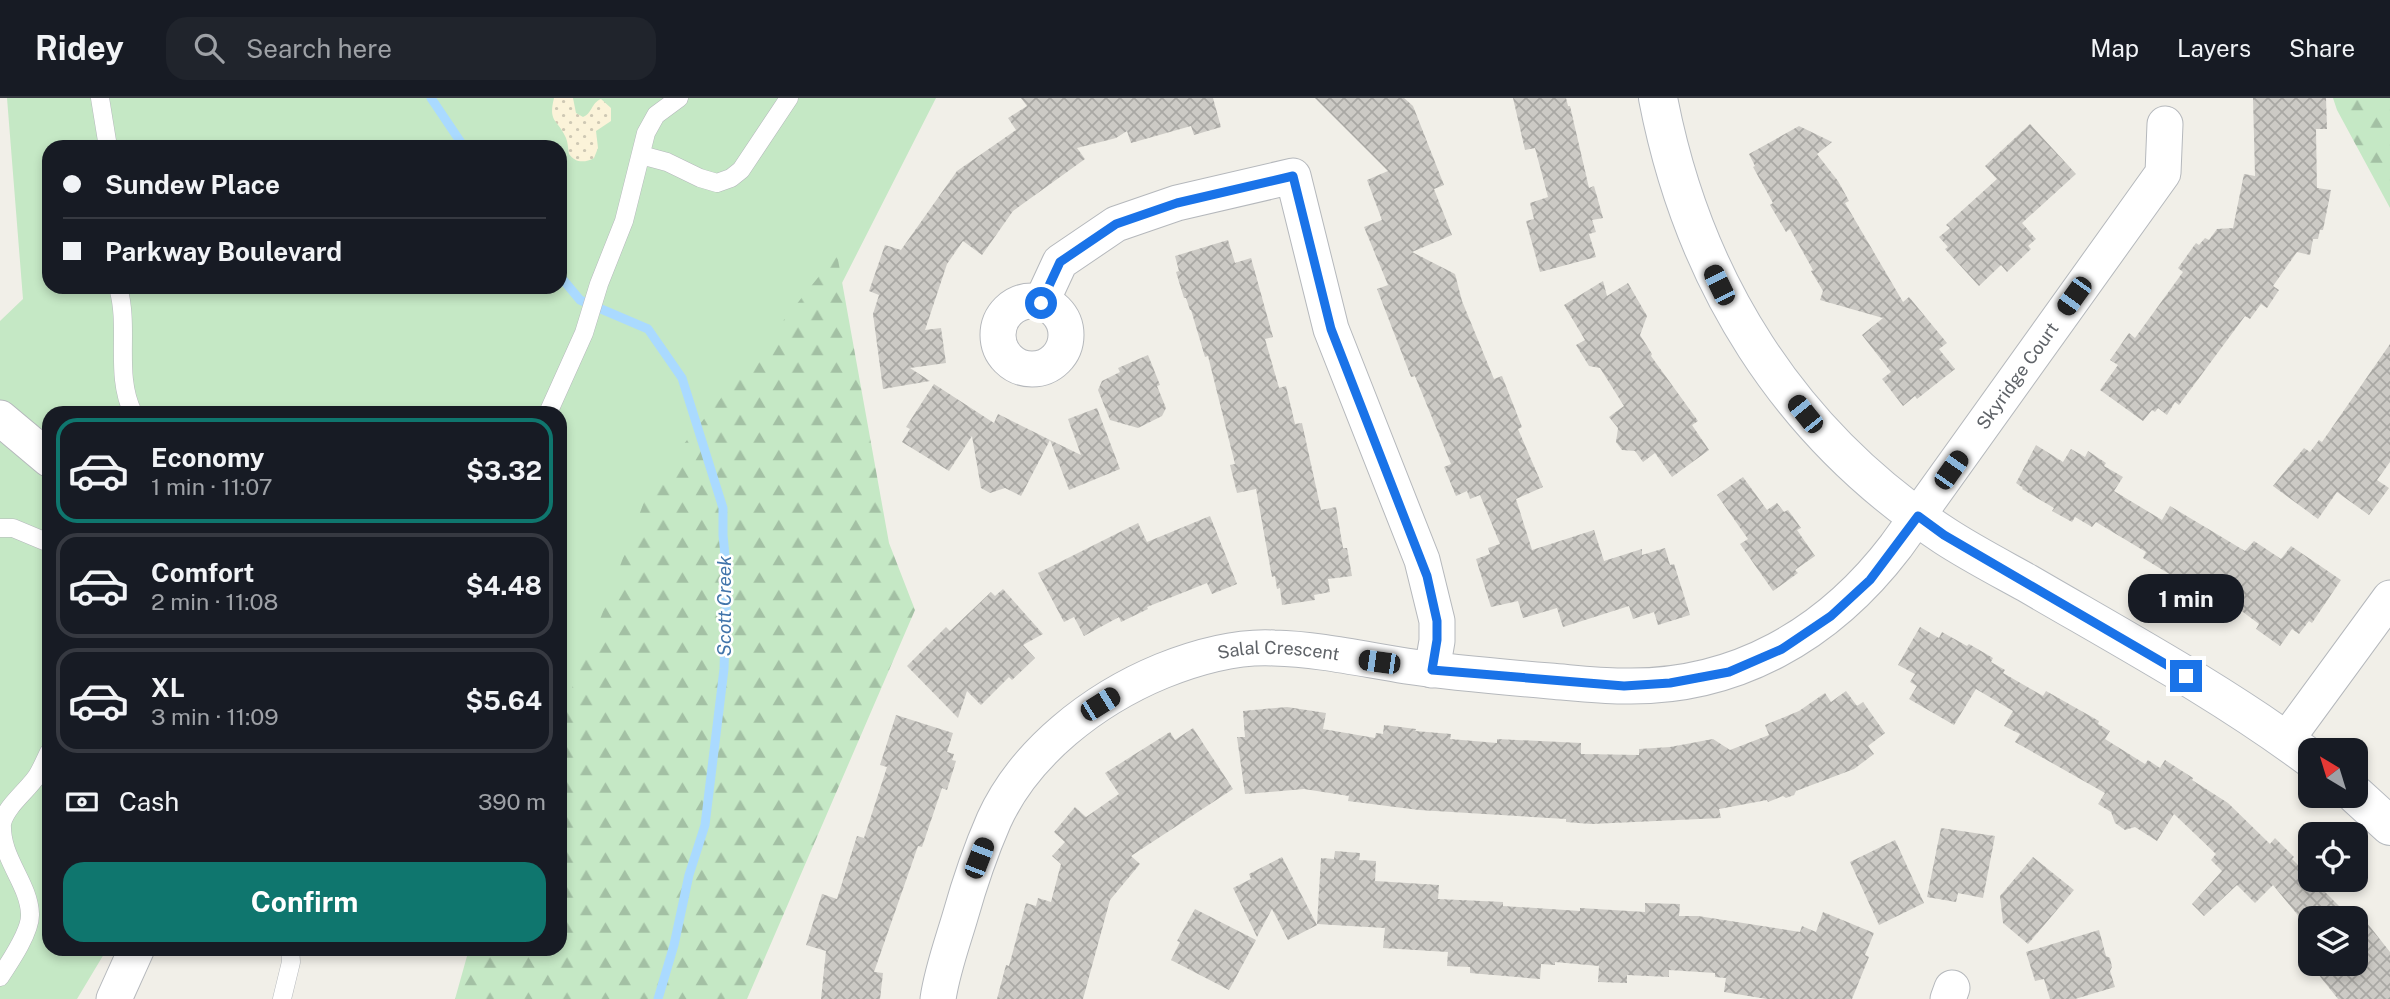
<!DOCTYPE html>
<meta charset="utf-8">
<style>
body{margin:0;font-family:"Public Sans",sans-serif;background:#20242c;color:#f1f3f6;height:100vh;display:flex;flex-direction:column;font-size:26px;white-space:nowrap}
*{box-sizing:border-box;margin:0}
p{font-size:23px;color:#9ea1a6}
.icon{flex:none;width:38px;height:38px;fill:none;stroke:currentColor;stroke-width:2;stroke-linecap:round;stroke-linejoin:round}
.map{position:relative;flex:1;overflow:hidden}
.drawer{position:absolute;left:42px;top:308px;width:525px;height:550px;display:flex;flex-direction:column;background:#171b24;border-radius:21px;box-shadow:0 4px 10px #0003}
.drawer>*{flex:none}
.guide{position:absolute;left:42px;top:42px;width:525px;height:154px;border-radius:21px;box-shadow:0 4px 10px #0003;display:grid;align-content:center;height:154px;padding:0 21px;background:#171b24}
.needle{width:46px;rotate:322deg}
.tools{position:absolute;left:2298px;top:640px;display:grid;gap:14px}
.tools a{display:grid;place-items:center;width:70px;height:70px;border-radius:14px;background:#171b24;box-shadow:0 4px 10px #0003;font-size:35px}
.end{position:absolute;width:32px;height:32px;margin:-16px;border:9px solid #1a73e8;background:#fff;box-shadow:0 0 0 4px #fff}
.from{border-radius:50%}
.bubble{position:absolute;height:49px;border-radius:21px;background:#171b24;box-shadow:0 4px 10px #0003;font-size:23px;font-weight:700;line-height:49px;text-align:center}
.car{position:absolute;width:21px;height:42px;margin:-21px -10px;border-radius:9px;box-shadow:0 0 5px 2px #0007;background:linear-gradient(#222 24%,#8ab4d8 0 40%,#222 0 76%,#8ab4d8 0 86%,#222 0)}
.guide b{display:flex;align-items:center;gap:24px;height:66px;font-size:26px}
.guide b+b{border-top:2px solid #363941}
.guide i{width:18px;height:18px;background:#f1f3f6}
ul{padding:12px 0 0;list-style:none}
li{display:flex;align-items:center;gap:21px;height:105px;margin:0 14px 10px;padding:0 7px;border:4px solid #363941;border-radius:21px}
li div{flex:1}
li b{display:block;font-size:26px}
li em{font-style:normal;font-weight:700}
li.on{border-color:#0f766e}
li>.icon{width:63px;height:63px;stroke-width:1.5}
.pay{display:flex;align-items:center;gap:18px;height:77px;padding:0 21px;font-size:26px}
.pay p{margin-inline-start:auto}
.primary-button{display:flex;gap:14px;margin-top:auto;padding:14px 21px}
.primary-button a{flex:1;height:80px;border-radius:21px;background:#0f766e;color:#fff;font-size:28px;font-weight:700;line-height:80px;text-align:center}
header{display:flex;align-items:center;gap:42px;box-sizing:border-box;height:98px;padding:0 35px;background:#171b24;border-bottom:2px solid #363941}
header strong{font-size:33px}
nav{display:flex;gap:38px;margin-inline-start:auto;font-size:24px}
.search{width:490px;height:63px;background:#20242c;display:flex;align-items:center;gap:18px;box-sizing:border-box;padding:0 24px;border-radius:21px;color:#9ea1a6;font-size:26px}
.map>svg:first-child{display:block}
</style>
<header>
<strong>Ridey</strong>
<div class="search"><svg class="icon" aria-label="search" viewBox="0 0 24 24"><circle cx="10" cy="10" r="6"/><path d="M15 15l6 6"/></svg>Search here</div>
<nav><a>Map</a><a>Layers</a><a>Share</a></nav>
</header>
<div class="map">
<svg width="2390" height="901" viewBox="0 0 2390 901">
<defs>
<pattern id="forest-firs" width="22" height="20" patternUnits="userSpaceOnUse" patternTransform="scale(1.75)"><rect width="22" height="20" fill="#c5e8c5"/><path d="M5 1l3.5 6h-7zM16 11l3.5 6h-7z" fill="#a3c0a4"/></pattern>
<pattern id="sand-dots" width="8" height="8" patternUnits="userSpaceOnUse" patternTransform="scale(1.75)"><rect width="8" height="8" fill="#fbf3d9"/><path d="M2 2h.1M6 6h.1" fill="none" stroke="#cec8b4" stroke-width="1.8" stroke-linecap="round"/></pattern>
<pattern id="building-cross-hatch" width="8" height="8" patternUnits="userSpaceOnUse" patternTransform="scale(1.75)"><rect width="8" height="8" fill="#cccac5"/><path d="M0 0l8 8M0 8l8-8" fill="none" stroke="#a9a8a4"/></pattern>
</defs>
<rect width="100%" height="100%" fill="#f1efe8"/>
<path fill="#c5e8c5" fill-rule="evenodd" d="M7,0H936L812,244L560,676V315H49V850L107,851L77,901H0V223L23,201ZM49,49H560V189H49Z"/>
<path fill="url(#forest-firs)" d="M2333,0H2390V110L2337,12Z
M837,156L889,445L915,512L747,901H455L469,851L560,850V618L590,548L650,388Z"/>
<path fill="url(#sand-dots)" d="M554,0H573L576,15L583,19C592,16 591,5 601,1L611,10V23L596,33L598,50L594,60C585,65 575,65 569,56C568,51 568,43 565,38C557,21 548,24 554,0Z"/>
<g fill="none" stroke-linecap="round" stroke-linejoin="round">
<path stroke="#aadaff" stroke-width="9" d="M431,0L464,49
M560,178L580,202L648,231L682,280L723,410V437L727,478L724,571L705,727L689,777L674,847L658,901"/>
</g>
<path fill="url(#building-cross-hatch)" d="M1021,0H1213L1221,29L1194,37L1191,28L1131,45L1127,33L1116,40L1077,50L1085,61L1013,113L982,157L963,143L947,166L925,232L941,230L946,265L910,270L930,283L883,291L873,216L879,197L869,193L885,147L901,152L957,73L1016,32L1008,20L1027,8Z
M1315,0H1404L1413,8L1444,87L1434,91L1452,137L1412,154L1455,176L1462,203L1494,281L1502,278L1522,329L1518,331L1543,389L1516,401L1532,452L1594,432L1604,463L1642,451V457L1665,450L1670,467L1674,466L1690,517L1658,527L1654,514L1633,521L1629,508L1563,529L1557,510L1523,520L1518,503L1491,509L1476,461L1490,456L1488,450L1500,446L1480,397L1470,401L1467,393L1456,398L1444,369L1451,366L1415,278L1411,279L1377,191L1388,187L1364,129L1382,122L1367,82L1388,73Z
M1513,0H1566L1568,8H1570L1589,90L1594,88L1603,120L1592,122L1596,134L1589,136L1596,159L1540,174L1526,123L1534,121L1530,105L1548,99L1535,50L1525,52Z
M2253,0H2326L2327,31H2316L2317,90L2331,92L2323,132H2320L2318,141H2313L2310,157L2297,154L2273,188L2279,192L2267,210L2261,206L2250,221L2245,218L2179,307L2175,304L2167,317L2158,310L2155,314L2152,312L2143,323L2100,292L2118,267L2110,262L2129,235L2135,240L2183,174L2178,170L2196,145L2199,147L2205,140L2209,142L2217,131L2233,130L2244,76L2255,78Z
M2030,26L2076,76L2022,125L2036,141L2028,148L2031,151L2007,174L2001,167L1979,188L1945,151L1948,149L1939,139L1950,130L1946,127L1997,81L1985,68Z
M1799,28L1832,44L1817,56L1838,83L1849,103L1845,105L1903,204L1909,199L1947,245L1939,251L1955,271L1917,301L1915,298L1903,308L1882,281L1891,274L1862,237L1883,220L1820,202L1823,193L1811,173L1813,172L1790,131L1786,134L1770,107L1773,105L1753,69L1755,68L1749,56Z
M1228,142L1235,165L1251,160L1273,239L1265,241L1279,290L1286,288L1295,326L1302,325L1321,412L1336,409L1343,450H1347L1352,478L1328,481L1330,494L1314,497L1315,502L1282,507L1280,490L1277,491L1275,478L1272,479L1256,391L1237,395L1230,367L1235,366L1208,258L1205,259L1191,212H1190L1186,200H1184L1176,174L1179,173L1175,158Z
M1603,183L1607,198L1628,185L1647,218L1640,237L1652,256L1651,258L1698,323L1692,327L1709,352L1672,379L1655,355L1643,364L1635,353L1622,352L1616,344L1618,330L1609,319L1624,308L1600,270L1589,268L1576,247L1585,242L1564,207Z
M2390,246V364L2377,382L2389,390L2369,417L2337,394L2318,421L2273,388L2304,350L2310,354L2319,342L2322,344Z
M1148,257L1160,287L1157,288L1166,310L1162,318L1138,330L1110,322L1098,292L1102,283L1120,274L1118,270Z
M934,286L994,325L998,316L1050,342L1021,398L1005,390L990,395L981,390L972,338L949,373L902,344L910,331L906,329Z
M1097,310L1120,371L1069,392L1050,342L1081,357L1068,321Z
M2036,347L2063,364L2071,351L2085,359L2088,353L2106,365L2104,368L2123,379L2114,393L2162,422L2170,408L2245,453L2254,443L2281,461L2291,448L2341,482L2312,525L2309,523L2299,536L2292,531L2280,548L2256,531L2259,526L2199,481L2194,491L2143,460L2146,454L2096,424L2092,429L2075,419L2072,424L2052,413L2054,410L2022,391L2023,390L2016,385Z
M1743,379L1767,412L1777,405L1784,414L1788,412L1801,430L1797,432L1815,458L1795,472L1798,475L1773,493L1740,446L1748,441L1717,397Z
M1210,418L1237,486L1212,496L1207,485L1147,509L1148,511L1121,524L1119,519L1084,538L1074,519L1064,524L1038,475L1138,425L1147,444Z
M1003,491L1043,536L1023,547L1035,560L1012,582L1009,579L981,607L967,593L958,620L907,568L946,529L950,533L991,494L995,498Z
M1920,529L1939,540L1942,534L1967,548L1969,546L1993,560L1991,564L2005,572L2003,575L2043,598L2046,593L2099,623L2098,626L2110,633L2105,641L2145,666L2148,662L2160,670L2165,662L2193,680L2192,682L2228,705L2270,746L2275,740L2294,759L2292,761L2310,779V782H2313L2352,821H2301L2273,787L2255,805L2237,787L2204,818L2192,806L2222,773L2211,762L2216,756L2174,716L2157,743L2135,729L2125,732L2115,725L2111,714L2098,706L2105,695L2015,644L2020,636L2004,628L2013,613L1976,591L1954,627L1909,601L1917,588L1910,584L1915,576L1898,567Z
M1846,593L1857,608L1863,604L1885,635L1868,648L1874,656L1854,671L1796,693L1794,697L1786,700L1783,698L1768,704L1767,702L1719,711L1721,720L1591,726L1566,724V721L1549,720L1419,712L1348,703L1349,698L1304,691L1245,696L1237,639H1245L1243,613L1287,609L1326,615L1323,631L1375,640L1376,635L1383,636L1384,627L1416,631L1415,633L1451,636L1450,641L1497,645V641L1581,645V656L1639,657V651L1670,649L1713,641L1730,652L1769,637L1765,627L1799,613L1825,595L1831,604Z
M896,617L953,635L947,654L954,656L952,662L956,663L947,692L942,690L922,749L918,748L874,874L883,875L880,901H821L826,853L806,847L822,796L837,801L857,738L864,740L887,669L880,667Z
M1193,630L1233,691L1131,758L1140,766L1110,802L1083,901H997L1006,867L1009,868L1026,805L1036,808L1038,800L1051,804L1061,766L1052,758L1065,744L1054,734L1075,709L1086,719L1119,696L1105,675L1170,634L1175,642Z
M1941,730L1995,738L1983,800L1958,795L1956,804L1927,799Z
M1895,742L1924,805L1879,827L1850,764Z
M1335,753L1360,755L1359,762L1376,763L1375,783L1439,787L1438,801L1503,804V808L1580,813V810L1645,814V805L1680,806L1679,818H1698L1800,834L1802,828L1816,834L1823,814L1874,835L1865,857L1869,859L1852,901H1767L1724,894L1726,880L1715,879V875L1669,872V879L1627,877V885L1598,884L1599,868L1555,864V867L1541,866L1540,881L1470,875V869L1447,868L1448,854L1383,850L1385,830L1317,826L1321,760L1334,761Z
M1282,759L1317,827L1288,842L1272,811L1257,839L1233,790L1251,781L1249,776Z
M2033,759L2074,792L2028,846L2003,825L2000,798Z
M1195,811L1256,842L1229,892L1171,862L1180,844L1177,843Z
M2356,811L2390,854V901H2338L2310,866H2356Z
M2099,832L2106,858L2110,860L2112,869L2110,873L2115,889L2075,901H2050L2044,881L2035,883L2026,854Z"/>
<g fill="none" stroke-linecap="round" stroke-linejoin="round">
<defs>
<path id="lane" d="M100,0L108,49
M641,57L667,64L700,80L717,85L731,80L741,72L789,0
M118,189C130,231 114,276 133,315
M548,315L584,235L599,186L624,123L646,35L656,17L679,0
M0,430H13L49,445
M0,879C10,864 31,833 30,816C29,785 0,760 2,725C7,707 27,693 37,678C42,670 45,662 49,654
M282,901L291,864L290,850"/>
<g id="street">
<circle cx="1032" cy="237" r="34"/>
<path d="M1041,205L1060,164L1116,126L1177,105L1293,78L1331,231L1422,462L1437,523V543L1432,572"/>
<path d="M0,320L49,361"/>
<path d="M2286,642L2390,500"/>
<path d="M114,901L137,850"/>
<path id="s1" d="M938,901C942,873 952,846 960,819C969,787 980,754 994,722C1025,654 1094,601 1162,573C1197,559 1236,548 1274,550C1318,551 1362,561 1406,568C1454,575 1502,579 1550,583C1574,585 1598,588 1622,588C1736,591 1829,536 1896,448L2163,75L2165,26"/>
<path d="M1948,901L1952,890"/>
</g>
<path id="secondary" d="M1658,0C1693,182 1788,335 1945,438C1971,455 2000,470 2027,485C2123,541 2221,594 2310,660
M2356,697L2390,728"/>
</defs>
<use href="#lane" stroke="#b5b8bc" stroke-width="19"/>
<use href="#street" stroke="#b5b8bc" stroke-width="37"/>
<use href="#secondary" stroke="#b6babf" stroke-width="40"/>
<use href="#lane" stroke="#fff" stroke-width="18"/>
<use href="#street" stroke="#fff" stroke-width="35"/>
<use href="#secondary" stroke="#fff" stroke-width="38"/>
</g>
<g fill="none" stroke-linecap="round" stroke-linejoin="round">
<path stroke="#1a73e8" stroke-width="9" d="M1041,205L1060,164L1116,126L1177,105L1293,78L1331,231L1427,478L1437,523V542L1432,572L1624,588L1670,585L1729,574L1782,551L1831,518L1870,482L1918,418L1944,437L2186,578"/>
</g>
<g text-anchor="middle" stroke-width="5" stroke-linejoin="round" paint-order="stroke">
<g font-size="18" fill="#5f6368" stroke="#fff">
<text dy="6" stroke="none"><textPath href="#s1" startOffset="1412">Skyridge Court</textPath></text>
<text dy="6" stroke="none"><textPath href="#s1" startOffset="537">Salal Crescent</textPath></text>
</g>
<g font-size="19" font-style="italic" fill="#4174aa" stroke="#fff">
<text transform="translate(724 508) rotate(-90)" y="7">Scott Creek</text>
</g>
</g>
</svg>
<div class="tools">
<a><svg class="needle" viewBox="-14 -14 28 28"><path d="M0-13l5 13h-10z" fill="#e53935"/><path d="M0 13l5-13h-10z" fill="#9ea1a6"/></svg></a>
<a><svg class="icon" aria-label="locate" viewBox="0 0 24 24"><circle cx="12" cy="12" r="6"/><path d="M12 2v4M12 18v4M2 12h4M18 12h4"/></svg></a>
<a><svg class="icon" aria-label="layers" viewBox="0 0 24 24"><path d="M12 4l9 5-9 5-9-5zM3 14l9 5 9-5"/></svg></a>
</div>
<i class="end from" style="left:1041px;top:205px"></i>
<i class="end" style="left:2186px;top:578px"></i>
<div class="bubble" style="left:2128px;top:476px;width:116px">1 min</div>
<i class="car" style="left:1719px;top:187px;rotate:334deg"></i>
<i class="car" style="left:2074px;top:198px;rotate:216deg"></i>
<i class="car" style="left:1805px;top:316px;rotate:321deg"></i>
<i class="car" style="left:1951px;top:372px;rotate:35deg"></i>
<i class="car" style="left:1379px;top:564px;rotate:278deg"></i>
<i class="car" style="left:1100px;top:606px;rotate:58deg"></i>
<i class="car" style="left:979px;top:760px;rotate:21deg"></i>
<div class="guide">
<b><i class="from"></i>Sundew Place</b>
<b><i></i>Parkway Boulevard</b>
</div>
<section class="drawer">
<ul>
<li class="on"><svg class="icon" aria-label="car" viewBox="0 0 24 24"><path d="M5 17H2v-5l4-1 3-4h7l3 4 3 1v5h-3M9 17h6M6 11h13"/><circle cx="7" cy="17" r="2"/><circle cx="17" cy="17" r="2"/></svg><div><b>Economy</b><p>1 min · 11:07</p></div><em>$3.32</em></li>
<li><svg class="icon" aria-label="car" viewBox="0 0 24 24"><path d="M5 17H2v-5l4-1 3-4h7l3 4 3 1v5h-3M9 17h6M6 11h13"/><circle cx="7" cy="17" r="2"/><circle cx="17" cy="17" r="2"/></svg><div><b>Comfort</b><p>2 min · 11:08</p></div><em>$4.48</em></li>
<li><svg class="icon" aria-label="car" viewBox="0 0 24 24"><path d="M5 17H2v-5l4-1 3-4h7l3 4 3 1v5h-3M9 17h6M6 11h13"/><circle cx="7" cy="17" r="2"/><circle cx="17" cy="17" r="2"/></svg><div><b>XL</b><p>3 min · 11:09</p></div><em>$5.64</em></li>
</ul>
<div class="pay"><svg class="icon" aria-label="cash" viewBox="0 0 24 24"><path d="M3 7h18v10H3z"/><circle cx="12" cy="12" r="2"/></svg>Cash<p>390 m</p></div>
<div class="primary-button"><a>Confirm</a></div>
</section>
</div>
